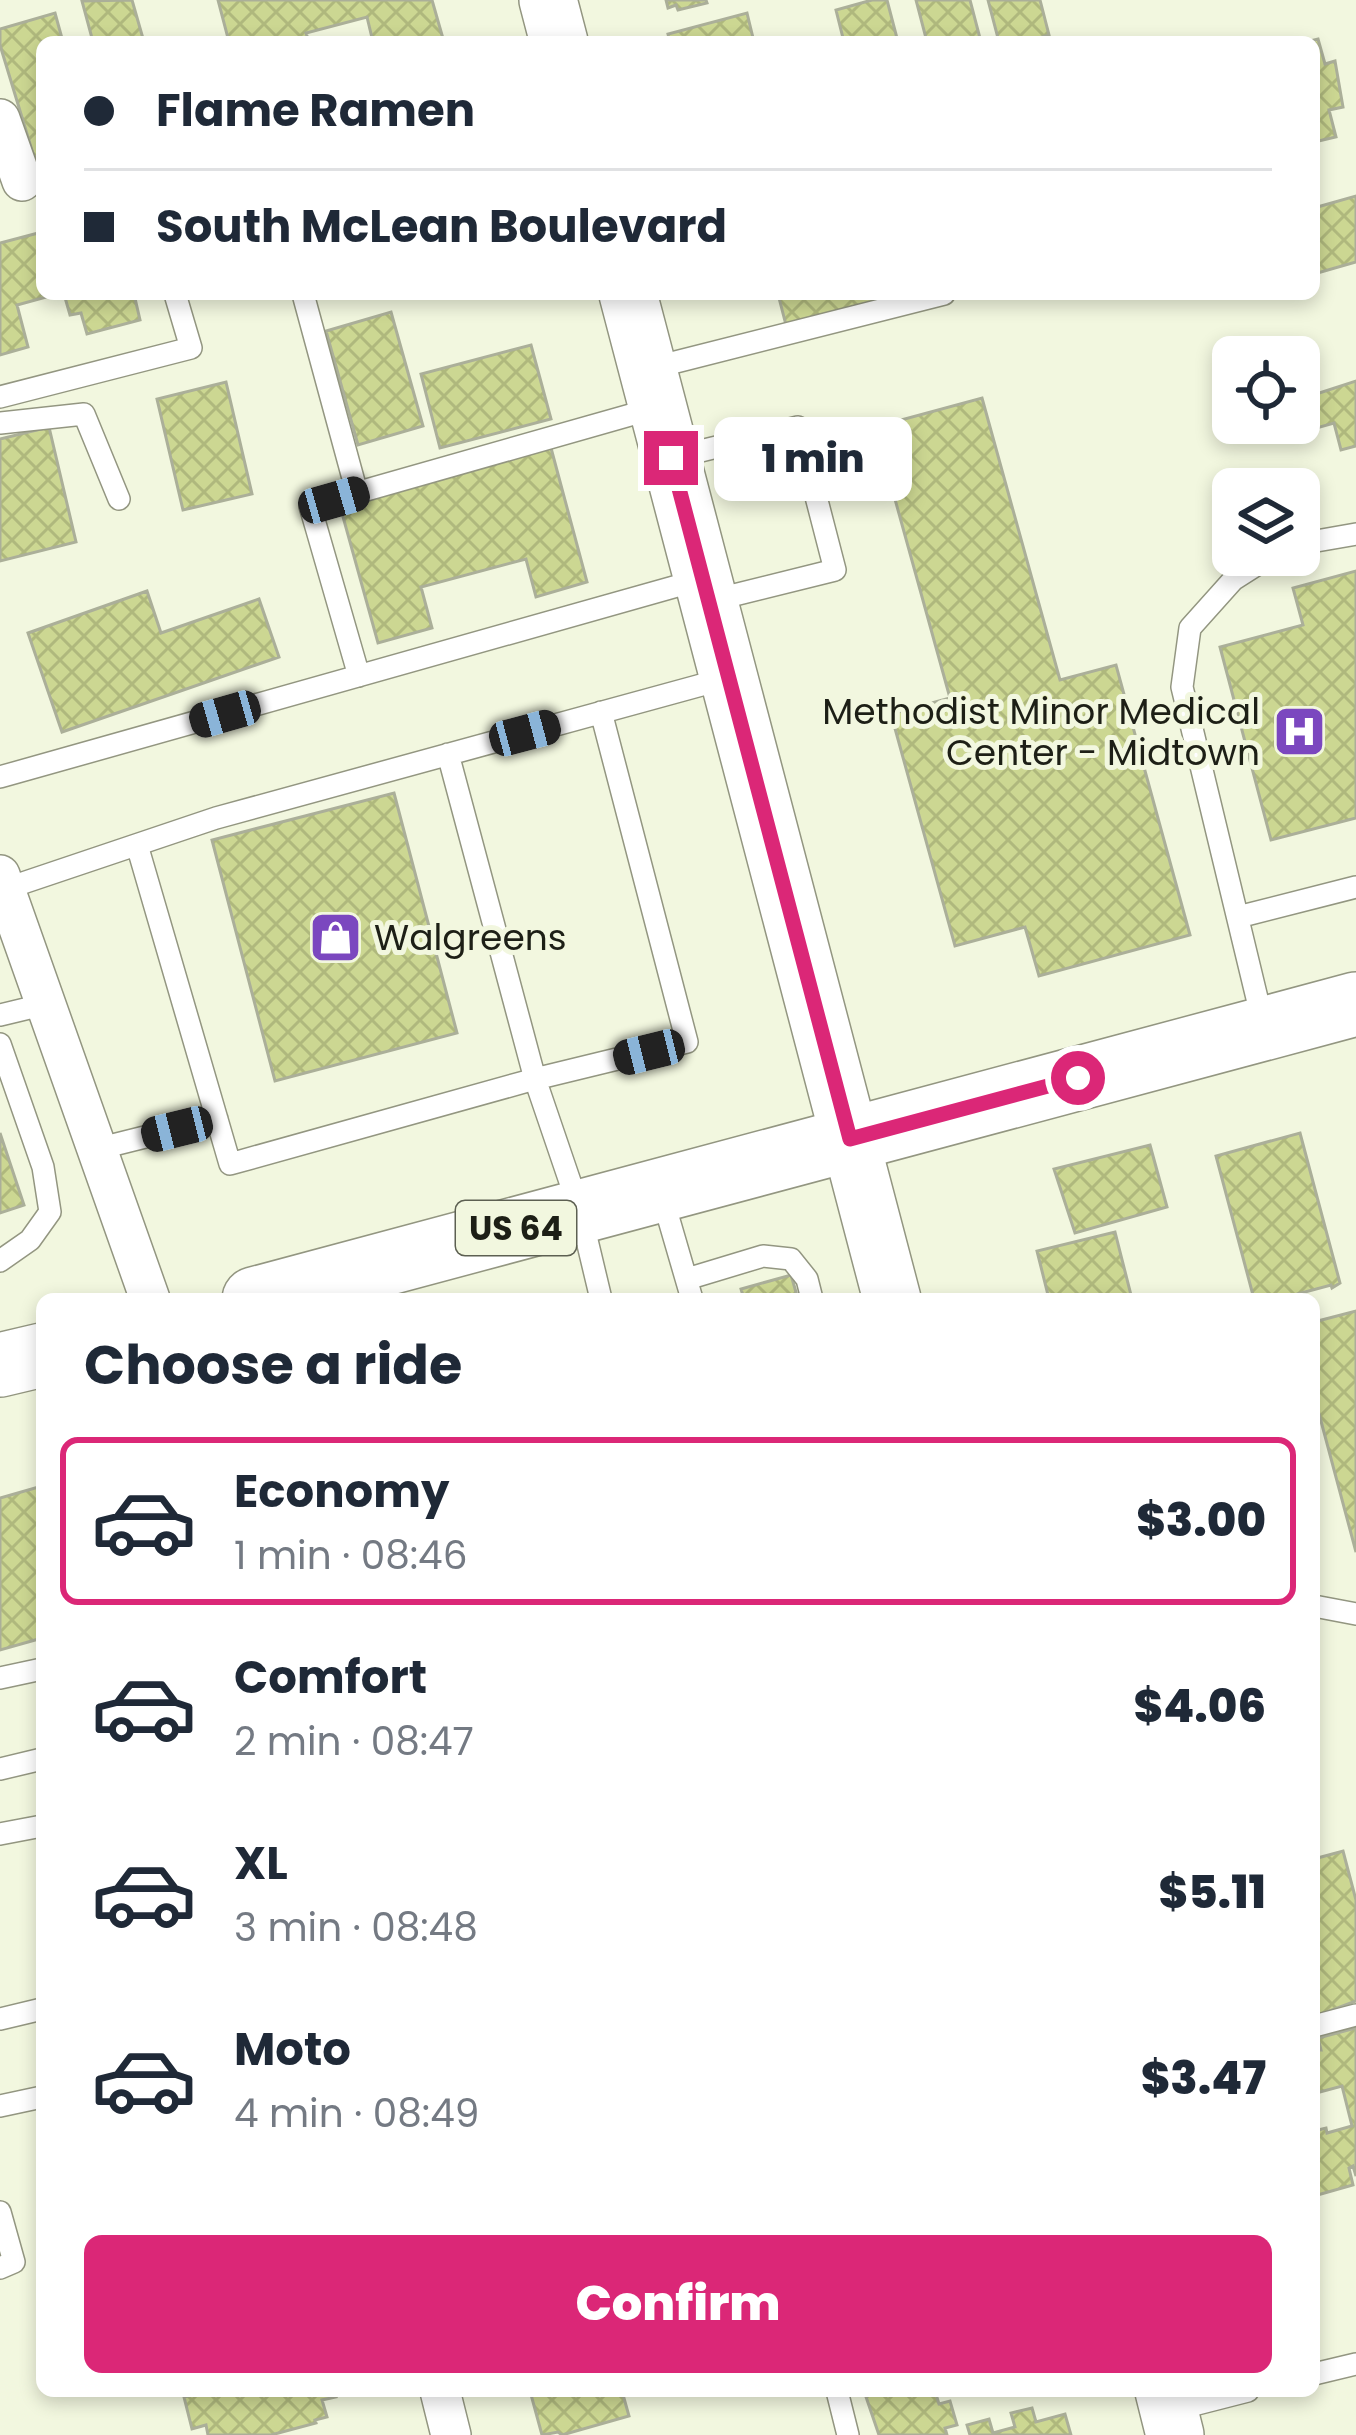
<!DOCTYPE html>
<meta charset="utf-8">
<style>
body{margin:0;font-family:Poppins,sans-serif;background:#f2f2f3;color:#1f2937;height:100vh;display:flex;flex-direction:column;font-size:45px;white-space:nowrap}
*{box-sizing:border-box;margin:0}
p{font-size:39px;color:#747a83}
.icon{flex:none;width:66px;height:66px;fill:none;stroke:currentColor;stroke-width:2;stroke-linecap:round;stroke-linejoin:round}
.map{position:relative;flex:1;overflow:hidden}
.sheet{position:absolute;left:36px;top:1293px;width:1284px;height:1104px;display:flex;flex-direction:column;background:#fff;border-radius:18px;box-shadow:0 6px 18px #0003}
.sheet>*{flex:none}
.guide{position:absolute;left:36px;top:36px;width:1284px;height:264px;border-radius:18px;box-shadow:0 6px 18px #0003;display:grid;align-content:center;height:264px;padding:0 48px;background:#fff}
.fabs{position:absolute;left:1212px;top:336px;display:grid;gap:24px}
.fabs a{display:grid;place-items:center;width:108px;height:108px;border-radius:18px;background:#fff;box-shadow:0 6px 18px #0003;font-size:60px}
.end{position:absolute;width:54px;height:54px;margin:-27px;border:15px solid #db2777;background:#fff;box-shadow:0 0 0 6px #fff}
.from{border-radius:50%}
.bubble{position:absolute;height:84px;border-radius:18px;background:#fff;box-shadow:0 6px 18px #0003;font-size:39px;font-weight:800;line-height:84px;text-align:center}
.car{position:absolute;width:36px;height:72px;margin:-36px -18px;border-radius:15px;box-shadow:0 0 9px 3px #0007;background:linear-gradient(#222 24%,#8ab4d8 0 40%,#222 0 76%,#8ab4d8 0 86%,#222 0)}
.guide b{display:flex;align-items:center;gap:42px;height:114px;font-size:45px}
.guide b+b{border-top:3px solid #e0e1e3}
.guide i{width:30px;height:30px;background:#1f2937}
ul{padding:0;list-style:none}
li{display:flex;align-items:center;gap:36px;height:168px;margin:0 24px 18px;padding:0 24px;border:6px solid transparent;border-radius:18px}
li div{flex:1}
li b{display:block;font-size:45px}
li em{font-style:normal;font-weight:800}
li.selected{border-color:#db2777}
li>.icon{width:108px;height:108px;stroke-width:1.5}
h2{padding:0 48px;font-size:54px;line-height:144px}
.cta{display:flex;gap:24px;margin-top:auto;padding:24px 48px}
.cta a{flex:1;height:138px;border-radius:18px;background:#db2777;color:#fff;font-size:48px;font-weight:800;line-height:138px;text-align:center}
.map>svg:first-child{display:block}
</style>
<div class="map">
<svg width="1356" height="2435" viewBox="0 0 1356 2435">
<defs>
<pattern id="building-cross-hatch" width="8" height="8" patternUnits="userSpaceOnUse" patternTransform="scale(3)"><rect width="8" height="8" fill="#ccd792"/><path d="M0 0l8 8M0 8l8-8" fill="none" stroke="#afb87d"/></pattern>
</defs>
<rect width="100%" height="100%" fill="#f2f7df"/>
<path fill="url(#building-cross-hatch)" stroke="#abaf99" stroke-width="3" d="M132,0L144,42H93L82,1Z
M218,0H432L444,42H373L367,17L306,33L309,42H229Z
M666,0H706L707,3L678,10L676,5L668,8Z
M872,0H887L898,42H844L836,10Z
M916,0H970L981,42H927Z
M988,0H1040L1049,35L1025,42H999Z
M55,13L63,42H42V155L34,157L0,45V29Z
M747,13L754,42H670L668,34Z
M1318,39L1325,64L1335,61L1343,107L1329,110L1336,137L1314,142V42H1306Z
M1356,196V262L1314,274V208Z
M42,232V294H57L17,305L28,347L0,355V243Z
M64,294H134L140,320L87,334L81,313L70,315Z
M778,294H902L786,325Z
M391,312L423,426L358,445L326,331Z
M531,345L551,419L440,448L421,374Z
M1299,381L1304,398L1356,381V446L1341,450L1334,423L1266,442L1261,423H1299Z
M226,382L252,494L183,510L157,399Z
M982,398L1060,680L1116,665L1190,935L1039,976L1025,927L955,946L891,714L950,698L875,427Z
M49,427L76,542L0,561V439Z
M551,448L587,582L536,597L526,559L421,587L432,628L378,643L340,506Z
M1356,571V818L1271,840L1220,647L1303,625L1293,588Z
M147,591L161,633L259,599L279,657L62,732L28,633Z
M394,793L457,1033L275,1081L212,840Z
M0,1133L24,1205L0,1213Z
M1300,1133L1340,1283L1332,1288L1331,1285L1279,1299H1254L1216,1156Z
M1150,1145L1167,1207L1075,1233L1054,1169Z
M1115,1232L1132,1299H1049L1037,1251Z
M791,1275L798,1299H744L741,1289Z
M1356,1311V1552L1314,1395V1322Z
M42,1486V1638L0,1650V1498Z
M1343,1851L1356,1900V2001L1314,2017V1859Z
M1356,2028V2176L1353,2166L1349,2168L1353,2185L1314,2196V2131L1326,2128L1327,2133L1352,2126L1342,2086L1316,2093L1314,2097V2037L1318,2050H1321L1318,2038Z
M207,2391H334L336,2397L322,2400L327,2417L315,2420L316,2423L271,2435H208L206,2425L192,2429L184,2397Z
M530,2391H622L629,2416L562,2435L558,2432L542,2435Z
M864,2391H935L939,2404L950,2401L957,2425L945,2428L947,2435H879Z
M1032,2408L1036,2422L1065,2414L1071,2435H970L967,2425L989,2419L993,2433L1015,2427L1011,2413Z"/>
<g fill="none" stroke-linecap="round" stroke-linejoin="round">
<defs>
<path id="service" d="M303,294L357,493
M652,368L944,294
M0,397L191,348L175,294
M0,423L84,414L119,499
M672,458L798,427L835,570L710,601
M1299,544L1356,534
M359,676L310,506L655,408
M448,754L535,1079L580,1211L601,1299
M0,777L702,579
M137,845L230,1164L535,1079L687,1042L601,712
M5,889L216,818L727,678
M1238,917L1356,887
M0,1015L46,1004
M1263,1023L1182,687L1190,628L1233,580L1272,555
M0,1044L43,1167L50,1212L30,1240L0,1261
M97,1149L217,1119
M662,1196L692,1299
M687,1279L763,1256L791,1259L807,1279L812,1299
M1314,1606L1356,1614
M0,1678L42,1669
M0,1769L42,1759
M0,1834L42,1826
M0,2019L42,2009
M1314,2026L1356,2015
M0,2106L42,2097
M0,2212L14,2262L0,2268
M1314,2374L1356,2364
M837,2391L848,2435
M1170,2411L1248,2391"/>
<path id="minor" d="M0,119L22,181
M0,875L150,1299
M440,2391L451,2435"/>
<path id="secondary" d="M548,0L559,42
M628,294L892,1299
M1164,2391L1175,2435"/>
<path id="primary" d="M254,1299L1356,1004
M0,1365L42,1355"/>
</defs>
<use href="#service" stroke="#939681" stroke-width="24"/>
<use href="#minor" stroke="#939681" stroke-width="42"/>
<use href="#secondary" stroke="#939681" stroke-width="60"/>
<use href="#primary" stroke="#939681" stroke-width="66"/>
<use href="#service" stroke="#fff" stroke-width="21"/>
<use href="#minor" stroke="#fff" stroke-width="39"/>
<use href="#secondary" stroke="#fff" stroke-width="57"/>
<use href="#primary" stroke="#fff" stroke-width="63"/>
</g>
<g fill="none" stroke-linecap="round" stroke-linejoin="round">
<path stroke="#db2777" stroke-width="15" d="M671,458L850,1139L1078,1078"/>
</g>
<defs>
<symbol id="hospital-square" viewBox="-11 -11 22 22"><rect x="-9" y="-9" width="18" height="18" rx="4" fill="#7b47bf" stroke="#f2f7df"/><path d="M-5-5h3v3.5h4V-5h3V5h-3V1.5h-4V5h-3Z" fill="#fff"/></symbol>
<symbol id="shop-square" viewBox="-11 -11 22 22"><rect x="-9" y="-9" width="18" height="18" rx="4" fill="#7b47bf" stroke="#f2f7df"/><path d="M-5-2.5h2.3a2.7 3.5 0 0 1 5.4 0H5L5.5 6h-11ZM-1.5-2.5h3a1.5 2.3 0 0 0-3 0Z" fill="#fff"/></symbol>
</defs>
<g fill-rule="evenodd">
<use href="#hospital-square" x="1270" y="702" width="59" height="59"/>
<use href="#shop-square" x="306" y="908" width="59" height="59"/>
</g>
<g text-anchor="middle" stroke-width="10" stroke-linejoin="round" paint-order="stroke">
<rect fill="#f2f7df" stroke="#5d6052" stroke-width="3" x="456" y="1201" width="120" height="54" rx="9"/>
<g font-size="33" font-weight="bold" fill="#1d1f16">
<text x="516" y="1240">US 64</text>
</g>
<g font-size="36" fill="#1d1f16" stroke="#f2f7df" text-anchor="end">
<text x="1260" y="724">Methodist Minor Medical<tspan x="1260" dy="41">Center - Midtown</tspan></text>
<text x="374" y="950" text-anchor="start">Walgreens</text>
</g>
</g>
</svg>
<div class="fabs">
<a><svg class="icon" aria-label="locate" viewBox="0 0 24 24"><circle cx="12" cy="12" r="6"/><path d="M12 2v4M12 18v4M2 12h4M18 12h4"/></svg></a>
<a><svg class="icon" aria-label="layers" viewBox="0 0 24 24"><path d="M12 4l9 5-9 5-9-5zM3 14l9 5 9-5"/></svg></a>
</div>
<i class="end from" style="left:1078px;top:1078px"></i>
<i class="end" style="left:671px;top:458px"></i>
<div class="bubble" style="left:714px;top:417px;width:198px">1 min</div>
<i class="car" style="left:334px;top:500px;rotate:74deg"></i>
<i class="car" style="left:225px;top:714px;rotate:254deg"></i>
<i class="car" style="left:525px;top:733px;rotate:75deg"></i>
<i class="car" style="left:649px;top:1052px;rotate:256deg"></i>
<i class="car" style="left:177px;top:1129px;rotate:256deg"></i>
<div class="guide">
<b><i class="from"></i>Flame Ramen</b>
<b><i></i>South McLean Boulevard</b>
</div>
<section class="sheet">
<h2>Choose a ride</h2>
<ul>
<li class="selected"><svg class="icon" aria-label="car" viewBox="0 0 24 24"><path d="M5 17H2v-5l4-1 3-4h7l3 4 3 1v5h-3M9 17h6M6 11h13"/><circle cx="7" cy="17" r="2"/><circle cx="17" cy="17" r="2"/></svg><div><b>Economy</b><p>1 min · 08:46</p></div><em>$3.00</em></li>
<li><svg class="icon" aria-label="car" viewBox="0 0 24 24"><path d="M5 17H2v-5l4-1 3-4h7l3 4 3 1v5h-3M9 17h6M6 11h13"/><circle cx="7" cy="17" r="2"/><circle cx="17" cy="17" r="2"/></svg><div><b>Comfort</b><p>2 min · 08:47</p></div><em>$4.06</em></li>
<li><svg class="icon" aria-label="car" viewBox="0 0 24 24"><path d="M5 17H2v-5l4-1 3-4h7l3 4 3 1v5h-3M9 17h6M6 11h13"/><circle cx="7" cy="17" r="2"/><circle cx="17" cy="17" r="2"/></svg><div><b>XL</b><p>3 min · 08:48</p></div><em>$5.11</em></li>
<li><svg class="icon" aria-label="car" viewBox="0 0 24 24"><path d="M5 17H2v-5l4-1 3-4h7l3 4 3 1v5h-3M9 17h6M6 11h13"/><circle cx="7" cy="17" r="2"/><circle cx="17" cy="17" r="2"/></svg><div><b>Moto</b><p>4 min · 08:49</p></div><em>$3.47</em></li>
</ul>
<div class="cta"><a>Confirm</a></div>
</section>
</div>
